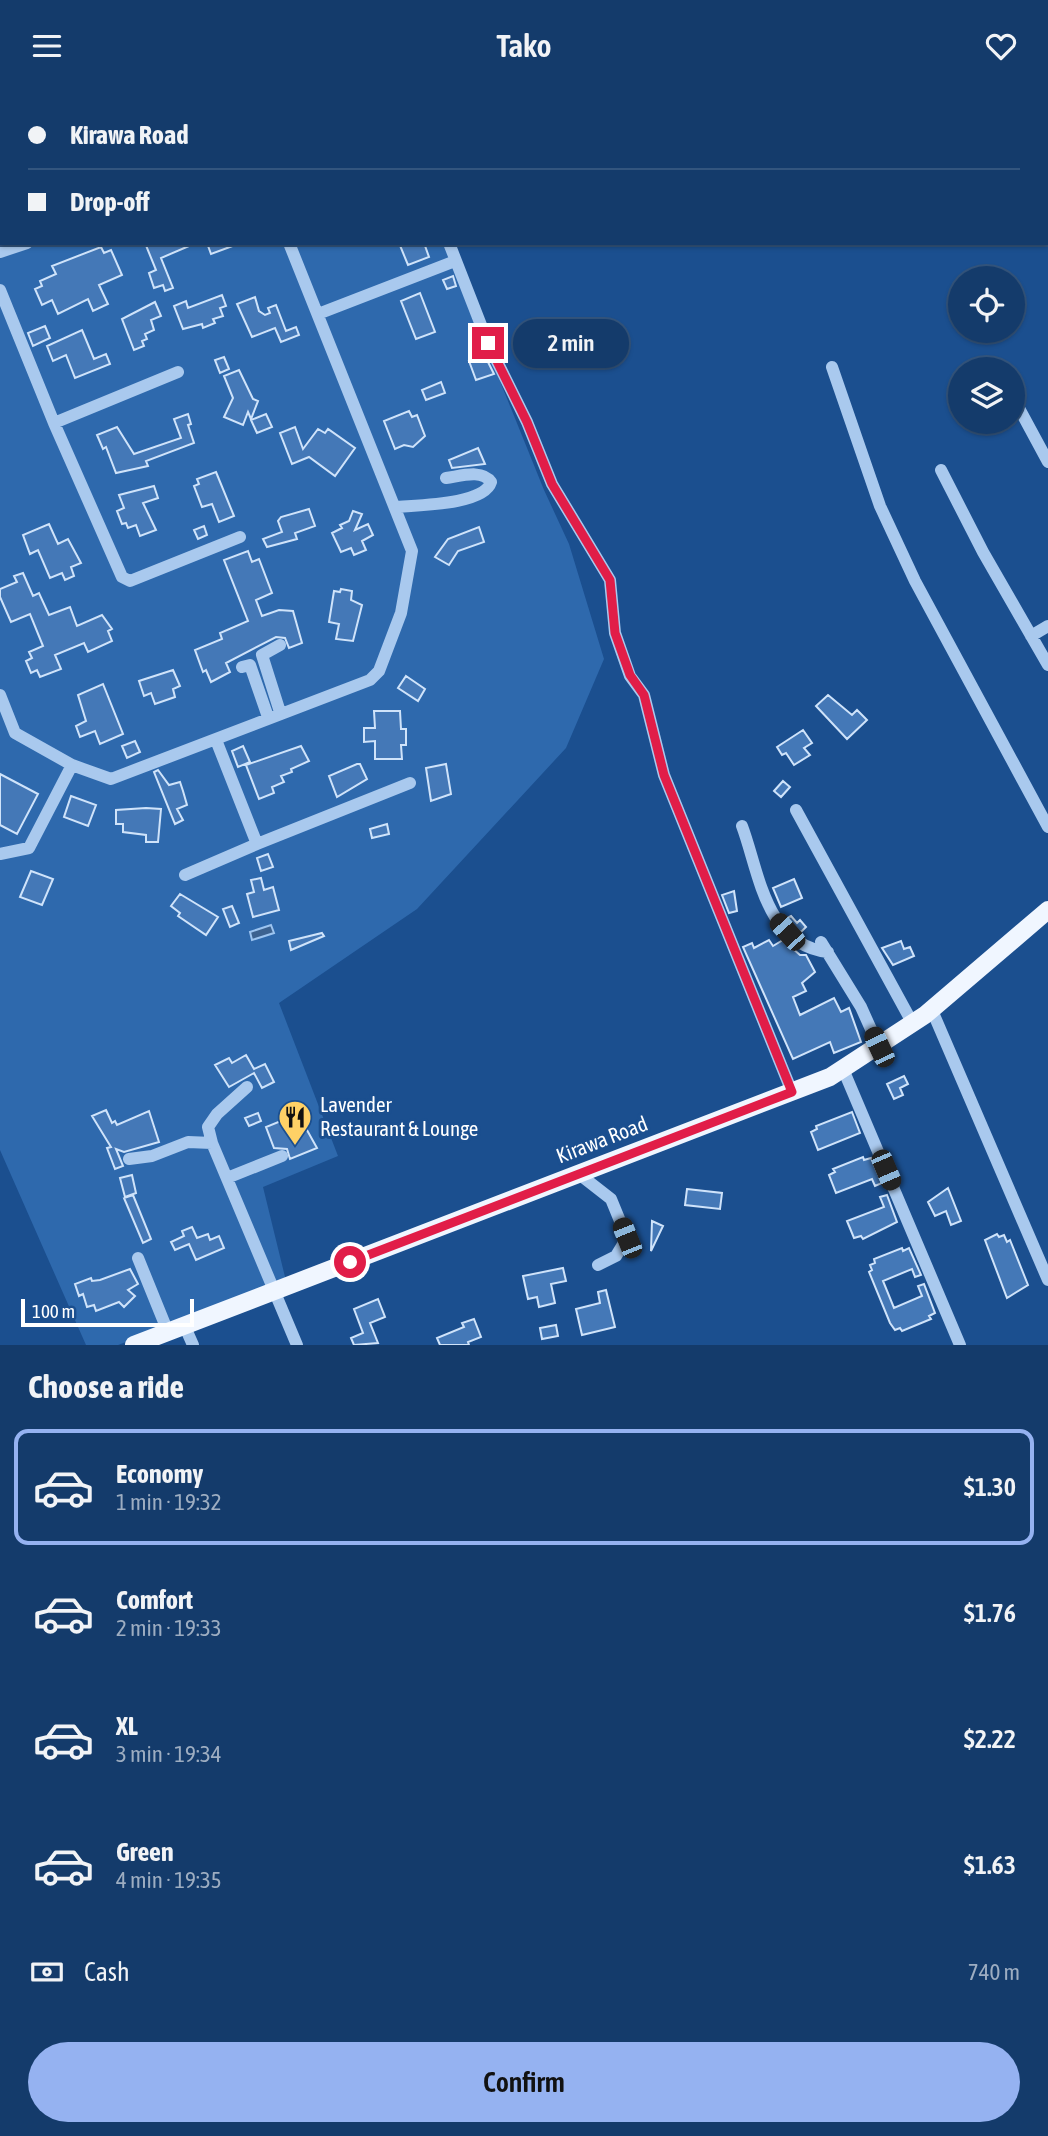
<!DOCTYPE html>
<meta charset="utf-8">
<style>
body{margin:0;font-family:"Asap Condensed",sans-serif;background:#214673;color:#f1f3f6;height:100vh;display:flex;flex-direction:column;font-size:26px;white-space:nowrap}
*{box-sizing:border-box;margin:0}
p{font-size:23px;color:#9dadc1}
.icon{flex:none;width:38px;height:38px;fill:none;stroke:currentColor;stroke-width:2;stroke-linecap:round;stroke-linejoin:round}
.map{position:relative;height:1254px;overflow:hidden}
.drawer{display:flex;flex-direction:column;background:#143b6b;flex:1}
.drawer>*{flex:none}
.hud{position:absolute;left:0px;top:0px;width:1048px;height:154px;box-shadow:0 2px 5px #0004,0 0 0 2px #33557e;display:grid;align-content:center;height:154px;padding:0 28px;background:#143b6b}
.tools{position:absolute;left:948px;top:175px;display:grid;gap:14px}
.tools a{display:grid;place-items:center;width:77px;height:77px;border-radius:50%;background:#143b6b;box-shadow:0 2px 5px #0004,0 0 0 2px #33557e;font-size:35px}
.scale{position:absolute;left:21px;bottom:18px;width:173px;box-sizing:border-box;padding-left:7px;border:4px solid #fff;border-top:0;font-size:19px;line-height:24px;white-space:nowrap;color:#fff;-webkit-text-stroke:5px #1b4f8f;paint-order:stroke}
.end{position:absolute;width:32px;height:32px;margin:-16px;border:9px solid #e11d48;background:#fff;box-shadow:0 0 0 4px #fff}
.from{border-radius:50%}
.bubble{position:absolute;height:49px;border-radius:24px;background:#143b6b;box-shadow:0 2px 5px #0004,0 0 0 2px #33557e;font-size:23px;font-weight:600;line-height:49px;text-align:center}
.car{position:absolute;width:21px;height:42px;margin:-21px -10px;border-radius:9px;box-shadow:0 0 5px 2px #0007;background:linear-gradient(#222 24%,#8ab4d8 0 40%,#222 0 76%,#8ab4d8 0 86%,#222 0)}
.hud b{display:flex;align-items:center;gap:24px;height:66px;font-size:26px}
.hud b+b{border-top:2px solid #33557e}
.hud i{width:18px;height:18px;background:#f1f3f6}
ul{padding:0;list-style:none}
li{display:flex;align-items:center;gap:21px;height:116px;margin:0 14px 10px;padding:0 14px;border:4px solid transparent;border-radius:14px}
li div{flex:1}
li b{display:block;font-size:26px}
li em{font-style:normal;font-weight:600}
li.active{border-color:#95b2f1}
li>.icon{width:63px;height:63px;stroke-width:1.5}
h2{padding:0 28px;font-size:32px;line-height:84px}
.pay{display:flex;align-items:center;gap:18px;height:77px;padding:0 28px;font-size:26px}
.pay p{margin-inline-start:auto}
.primary-button{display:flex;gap:14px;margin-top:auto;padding:14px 28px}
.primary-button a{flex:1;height:80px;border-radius:42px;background:#95b2f1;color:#111;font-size:28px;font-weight:600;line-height:80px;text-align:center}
header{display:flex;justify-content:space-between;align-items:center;height:91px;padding:0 28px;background:#143b6b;font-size:32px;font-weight:600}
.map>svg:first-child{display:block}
</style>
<header><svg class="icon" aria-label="menu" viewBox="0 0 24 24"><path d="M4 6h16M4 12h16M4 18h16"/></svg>Tako<svg class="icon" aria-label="heart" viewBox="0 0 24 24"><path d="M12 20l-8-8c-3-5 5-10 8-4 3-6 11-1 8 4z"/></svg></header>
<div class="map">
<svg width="1048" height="1254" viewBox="0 0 1048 1254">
<rect width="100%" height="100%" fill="#1b4f8f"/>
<path fill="#2e69ad" d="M0,0H383L2,2V152H444L544,399L569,453L604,568L566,657L417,818L279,912L338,1065L263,1096L286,1190L118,1254H86L0,1059Z"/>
<path fill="#3c6290" stroke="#9cc4f0" stroke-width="2" d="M271,834L274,842L252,849L250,841Z"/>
<path fill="#4478b7" stroke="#cfe3fa" stroke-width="2" d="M145,152H196L161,167L173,197L165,200L163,194L154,197L149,182L156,179Z
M207,152H238V153L211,163Z
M399,152H424L429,166L408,174Z
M101,156L104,162L111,159L122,184L99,194L108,213L93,220L88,208L58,223L52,209L42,214L35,198L42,195L40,190L56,183L52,175Z
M453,185L456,195L447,198L443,189Z
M420,202L435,241L416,248L401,210Z
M222,204L226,215L220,217L223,225L213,228L215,232L203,237L202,233L183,238L174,215L186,210L188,217Z
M255,206L259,220L265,224L270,222L268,217L276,214L286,240L296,236L299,244L281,251L275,237L252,246L237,213Z
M155,211L161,225L151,229L154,239L145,243L147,248L142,250L144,255L134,259L122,228Z
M45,235L50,247L33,255L28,242Z
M82,239L94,268L106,263L110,273L75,287L66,264L53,270L47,255Z
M485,265L494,283L476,289L469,270Z
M224,266L229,278L220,282L215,269Z
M239,279L253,308L258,310L251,328L248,321L243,334L224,326L233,307L224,285Z
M441,291L445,302L426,309L422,299Z
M409,320L412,326L417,324L425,345L413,356L404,354L395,358L384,330Z
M188,323L191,333L188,334L194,352L146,370L148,375L116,382L106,356L103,358L97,344L117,336L134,363L181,347L174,328Z
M266,323L272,336L257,342L251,329Z
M295,336L303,358L318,338L325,342L328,338L355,357L335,385L309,366L292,373L280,342Z
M478,357L485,373L452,377L449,369Z
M216,381L234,425L219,431L212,413L202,416L194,395L199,393L197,388Z
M154,395L158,407L143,412L156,439L140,445L136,434L128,437L126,432L122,433L117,420L124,417L119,404Z
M309,418L315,435L295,442L297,448L267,456L263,448L282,441L278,430L281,426Z
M353,420L362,423L355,439L368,433L373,444L362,450L366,459L354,464L351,457L341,461L332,442L342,437L340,434L349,430Z
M49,433L58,453L68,448L81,472L71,476L74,485L65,489L62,482L50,487L38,459L30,463L23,444Z
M204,435L207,444L198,448L194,439Z
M479,436L484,451L458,460L449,474L435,466L448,448Z
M248,460L252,471L259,468L272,502L256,509L262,525L279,519L293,520L302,552L289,557L285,547L276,546L226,572L230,581L211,591L206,579L203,581L195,559L222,548L220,542L248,530L224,469Z
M23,482L33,505L39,502L49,524L70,516L77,535L102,524L112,538L108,540L112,550L88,561L84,552L55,564L61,578L40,586L37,579L31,582L26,570L32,567L29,561L43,555L30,523L11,531L0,506V498L17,491L14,485Z
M341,498L352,500L351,509L362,514L353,550L336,548L339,533L329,531L334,500L340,501Z
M173,579L180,595L173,598L175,606L155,613L151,602L144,605L139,590Z
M406,585L425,598L418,610L398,597Z
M103,593L123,643L100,653L95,640L80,646L76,635L86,630L78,604Z
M828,604L852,624L857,619L867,629L847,648L816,615Z
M374,620H400L401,638H406V654H401L402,668H375V650L364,651V637H375Z
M803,639L812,652L804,657L810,664L794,674L786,662L782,664L777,656Z
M135,650L140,661L127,667L122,655Z
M243,655L250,671L238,676L232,660Z
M301,655L309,670L291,678L292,681L281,685L284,691L272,696L274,702L259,708L246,674Z
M357,673H360L367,688L337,706L329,685Z
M446,673L451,703L431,710L426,677Z
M158,679L169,694L180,691L183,700L187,714L177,718L183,729L175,733L154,681Z
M0,683L38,703L17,743L0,734Z
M783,690L790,696L781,706L774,700Z
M71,705L96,714L88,735L64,726Z
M146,717L161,718L158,751H146V744L123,741V733H116V719Z
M387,733L389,743L372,747L370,738Z
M268,763L273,776L261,780L257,767Z
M31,780L53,788L42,814L20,806Z
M261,787L264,799L273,796L279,819L253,826L247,803L254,801L251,789Z
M794,788L802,807L781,816L773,797Z
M734,800L737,820L729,822L722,804Z
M180,803L218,826L206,844L178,825L180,822L171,815Z
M232,815L239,832L230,836L223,818Z
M791,825L797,832L800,829L806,836L801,841L796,838L787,827Z
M322,842L324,845L291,859L289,850Z
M769,849L773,855L783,849L800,864H806L815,881L802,892L806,900L793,906L800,924L834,907L841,921L849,917L861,951L834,962L830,951L793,968L743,856L752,852L754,857Z
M901,850L904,858L910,856L914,865L893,874L882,857Z
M246,964L254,978L265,973L274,991L262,997L254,982L229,996L215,974L229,967L232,972Z
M904,985L908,993L900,997L903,1004L894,1008L887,993Z
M106,1019L112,1032L115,1030L117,1034L149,1020L159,1051L124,1061L116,1058L123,1075L115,1078L107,1057L111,1056L92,1025Z
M852,1021L860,1042L818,1059L811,1041L817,1038L816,1035Z
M258,1022L261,1030L249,1035L245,1027Z
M298,1023L317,1057L290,1068L287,1058L274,1057L266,1036Z
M863,1066L864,1069L871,1067L882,1092L875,1095L872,1088L836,1102L829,1084L835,1081L833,1078Z
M132,1084L136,1102L125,1106L120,1087Z
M948,1097L961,1130L951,1134L946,1120L935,1125L928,1111Z
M687,1098L722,1102L720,1118L685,1114Z
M133,1104L151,1148L143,1152L124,1107Z
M887,1104L897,1131L863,1148L861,1145L854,1147L847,1130L884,1116L880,1106Z
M652,1130L663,1135L651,1160Z
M192,1136L197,1147L208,1143L210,1149L219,1145L224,1157L196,1169L189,1153L175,1159L171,1151L184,1145L182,1140Z
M997,1143L999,1146L1004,1144L1007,1151L1010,1149L1028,1194L1007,1207L985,1149Z
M902,1157L903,1160L909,1157L921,1184L915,1186L912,1178L883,1190L894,1217L922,1205L918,1195L924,1193L935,1222L929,1225L931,1228L902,1240L900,1237L895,1239L890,1232L869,1181L872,1179L870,1174L875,1172L874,1168Z
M563,1177L566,1190L551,1193L555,1212L539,1216L537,1206L528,1208L523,1185Z
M130,1178L138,1193L128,1199L135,1205L124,1216L119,1211L96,1220L94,1214L87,1216L83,1203L79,1205L75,1193L91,1187L92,1190L100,1189Z
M606,1199L615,1236L582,1244L576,1218L600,1212L598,1201Z
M378,1208L385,1226L370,1232L378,1252L354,1254L351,1247L363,1242L354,1218Z
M474,1228L481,1246L468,1251L469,1254H440L437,1247L464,1236L462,1232Z
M556,1234L558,1245L542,1248L540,1237Z"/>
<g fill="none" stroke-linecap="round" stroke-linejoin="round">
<path stroke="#a9c9ee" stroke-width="12" d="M229,0V2
M389,0L390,2
M499,0L500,2
M449,152L488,252L527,331L552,393L610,489L615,542L630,585L644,604L664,684L792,1001
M0,161L27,152
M0,199L54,332L122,486L130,490L240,446
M318,223L450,172
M832,276L880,415L915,490L1048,736
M1013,306L1048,371
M54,332L178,281
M941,379L983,461L1048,574
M395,416C417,414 484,414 491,391C482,378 461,385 446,387
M1031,545L1048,535
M280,554L262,564L280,621
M242,576L250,574L268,626
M0,604L15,642L72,674L111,688L370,589L379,580L401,522L412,460L289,152
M216,649L257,753L410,692
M796,719L913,933
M742,735C759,780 765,854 828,861
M0,763L29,757L72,674
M185,784L257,753
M821,851L861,916L879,956
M931,917L1048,1189
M843,978L960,1254
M247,996L217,1023L208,1036L212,1052L297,1254
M129,1068L152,1065L188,1051L212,1052
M579,1083L611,1108L627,1147L616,1165L598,1174
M227,1087L282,1065
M138,1167L168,1241
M185,1236L193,1254"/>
<path stroke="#f0f6ff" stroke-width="18" d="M134,1254L830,986L925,924L1048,819"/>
</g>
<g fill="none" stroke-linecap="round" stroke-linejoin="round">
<path stroke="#e11d48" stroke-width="9" d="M350,1171L792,1001L664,684L644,604L630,584L615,542L610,489L552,393L527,331L488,252"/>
</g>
<defs>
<symbol id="restaurant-pin" viewBox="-11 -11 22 30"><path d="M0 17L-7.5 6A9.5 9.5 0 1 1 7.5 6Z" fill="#ffd166" stroke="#1b4f8f"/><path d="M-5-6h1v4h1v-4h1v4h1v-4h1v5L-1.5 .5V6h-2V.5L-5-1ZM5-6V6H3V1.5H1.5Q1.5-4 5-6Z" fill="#111"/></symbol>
</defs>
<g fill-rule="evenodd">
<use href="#restaurant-pin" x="276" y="1007" width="38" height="52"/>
</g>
<g text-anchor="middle" stroke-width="6" stroke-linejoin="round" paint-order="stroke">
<g font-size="21" fill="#fff" stroke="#1b4f8f" text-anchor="start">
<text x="320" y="1021">Lavender<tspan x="320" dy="24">Restaurant &amp; Lounge</tspan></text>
</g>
<g font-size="21" fill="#fff" stroke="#1b4f8f">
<text transform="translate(602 1049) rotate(-21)" y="7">Kirawa Road</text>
</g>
</g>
</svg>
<div class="tools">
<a><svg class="icon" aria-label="locate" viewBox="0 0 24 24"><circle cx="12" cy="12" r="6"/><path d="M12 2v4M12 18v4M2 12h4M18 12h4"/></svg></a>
<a><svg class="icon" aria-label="layers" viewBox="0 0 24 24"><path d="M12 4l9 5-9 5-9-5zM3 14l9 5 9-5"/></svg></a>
</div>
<div class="scale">100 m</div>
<i class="end from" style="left:350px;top:1171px"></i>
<i class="end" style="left:488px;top:252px"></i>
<div class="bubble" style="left:513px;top:228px;width:116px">2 min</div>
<i class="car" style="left:787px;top:841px;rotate:318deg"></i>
<i class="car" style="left:879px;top:956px;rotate:335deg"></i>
<i class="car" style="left:886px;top:1079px;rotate:157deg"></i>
<i class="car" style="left:627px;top:1147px;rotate:338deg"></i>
<div class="hud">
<b><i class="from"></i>Kirawa Road</b>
<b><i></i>Drop-off</b>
</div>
</div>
<section class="drawer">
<h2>Choose a ride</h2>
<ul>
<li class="active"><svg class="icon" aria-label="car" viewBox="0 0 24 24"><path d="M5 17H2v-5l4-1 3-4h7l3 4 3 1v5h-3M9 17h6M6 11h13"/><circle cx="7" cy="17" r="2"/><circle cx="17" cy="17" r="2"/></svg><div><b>Economy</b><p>1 min · 19:32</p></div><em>$1.30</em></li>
<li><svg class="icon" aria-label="car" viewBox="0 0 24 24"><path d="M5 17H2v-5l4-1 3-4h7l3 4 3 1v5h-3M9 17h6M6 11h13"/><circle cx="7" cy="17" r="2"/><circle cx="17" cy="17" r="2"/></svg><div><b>Comfort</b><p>2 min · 19:33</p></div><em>$1.76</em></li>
<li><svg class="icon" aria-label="car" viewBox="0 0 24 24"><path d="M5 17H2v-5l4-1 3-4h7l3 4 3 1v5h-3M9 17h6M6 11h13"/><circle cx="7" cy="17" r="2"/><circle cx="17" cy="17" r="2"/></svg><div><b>XL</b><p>3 min · 19:34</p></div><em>$2.22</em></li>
<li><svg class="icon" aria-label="car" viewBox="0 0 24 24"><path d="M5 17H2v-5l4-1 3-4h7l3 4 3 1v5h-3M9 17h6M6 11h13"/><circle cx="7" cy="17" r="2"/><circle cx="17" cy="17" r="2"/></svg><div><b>Green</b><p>4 min · 19:35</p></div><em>$1.63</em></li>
</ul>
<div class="pay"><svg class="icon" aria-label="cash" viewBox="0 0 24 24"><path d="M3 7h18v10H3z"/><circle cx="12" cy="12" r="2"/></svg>Cash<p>740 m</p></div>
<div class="primary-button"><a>Confirm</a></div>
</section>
